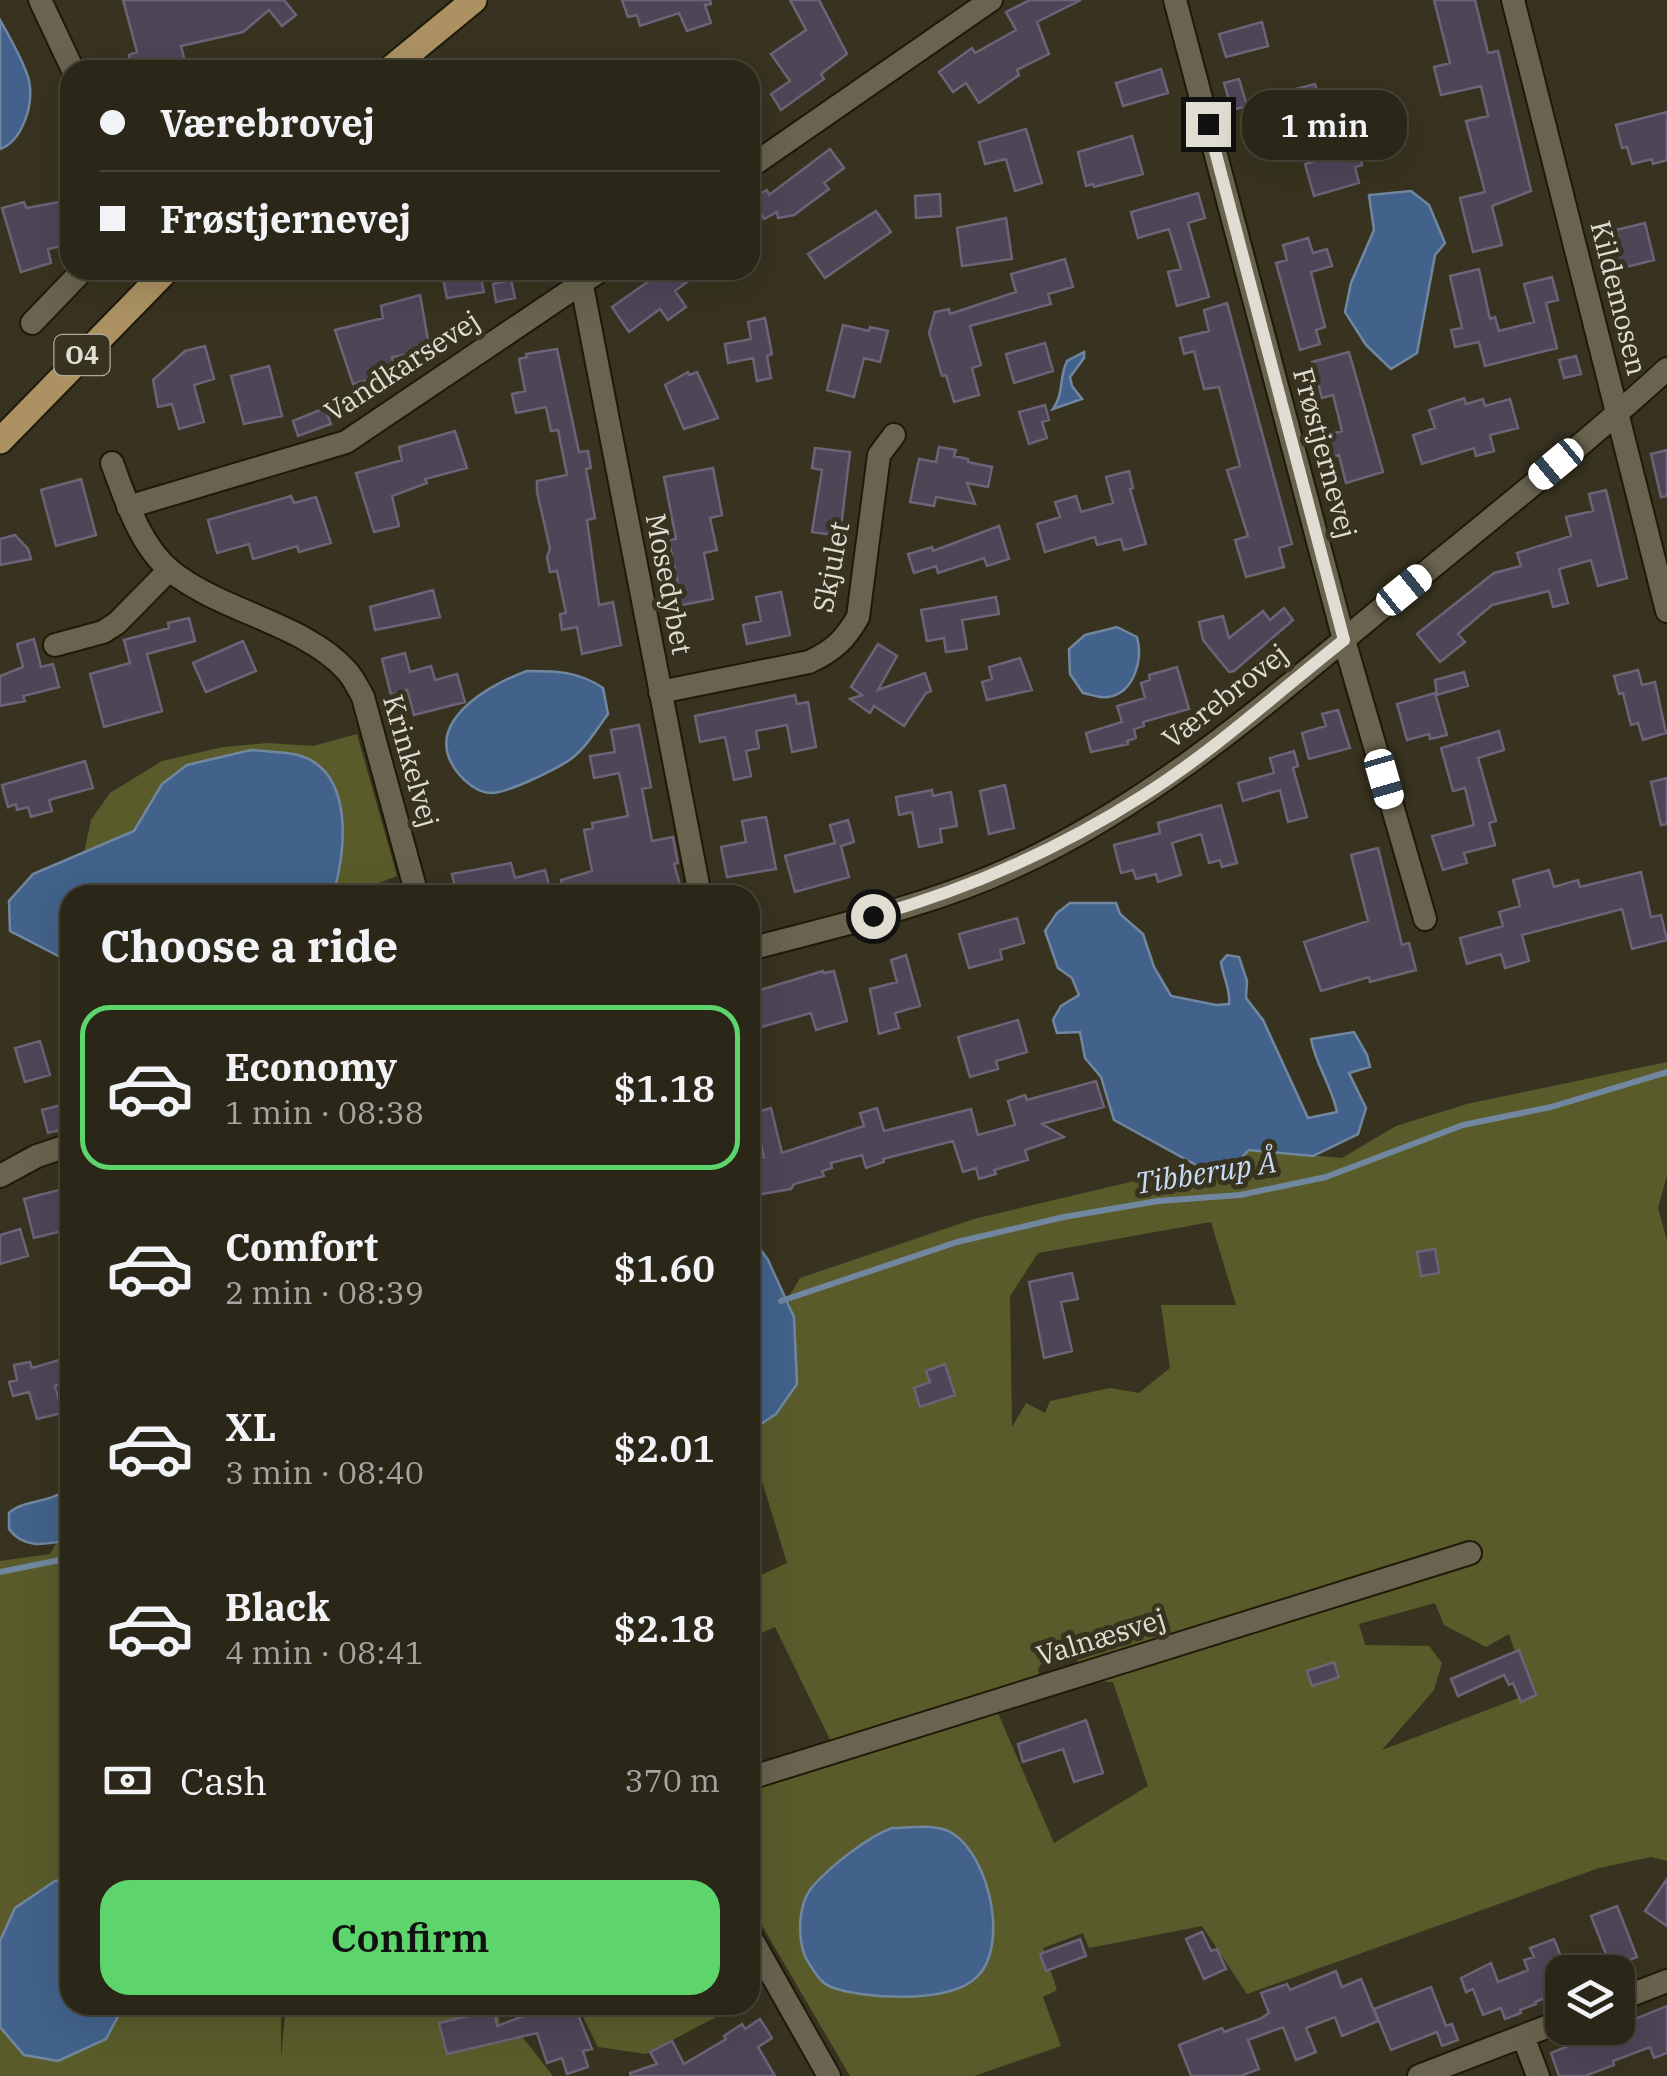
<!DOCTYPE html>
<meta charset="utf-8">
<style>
body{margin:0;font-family:"IBM Plex Serif",serif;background:#363225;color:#f1f3f6;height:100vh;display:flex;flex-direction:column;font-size:38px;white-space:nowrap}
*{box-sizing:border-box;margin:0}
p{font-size:32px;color:#a5a5a2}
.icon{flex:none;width:55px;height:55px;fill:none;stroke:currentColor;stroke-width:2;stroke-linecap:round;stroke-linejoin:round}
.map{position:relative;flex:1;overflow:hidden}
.side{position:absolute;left:60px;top:885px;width:700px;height:1130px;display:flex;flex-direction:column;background:#2a2618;border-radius:30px;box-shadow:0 10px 40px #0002,0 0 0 2px #464337}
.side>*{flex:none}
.banner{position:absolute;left:60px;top:60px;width:700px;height:220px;border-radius:30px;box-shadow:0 10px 40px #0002,0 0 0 2px #464337;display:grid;align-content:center;height:220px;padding:0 40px;background:#2a2618}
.buttons{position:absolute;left:1545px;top:1955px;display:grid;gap:20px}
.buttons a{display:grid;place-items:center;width:90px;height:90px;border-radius:20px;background:#2a2618;box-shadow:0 10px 40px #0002,0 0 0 2px #464337;font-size:50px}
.end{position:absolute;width:45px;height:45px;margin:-22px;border:12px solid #e0ddd2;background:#111;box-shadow:0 0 0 5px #111}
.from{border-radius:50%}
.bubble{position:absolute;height:70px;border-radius:30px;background:#2a2618;box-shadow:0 10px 40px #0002,0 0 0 2px #464337;font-size:32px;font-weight:600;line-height:70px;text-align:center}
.car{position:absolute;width:30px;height:60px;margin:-30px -15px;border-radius:12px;box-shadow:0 0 8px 2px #0007;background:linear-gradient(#fff 24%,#345 0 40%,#fff 0 76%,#345 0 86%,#fff 0)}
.banner b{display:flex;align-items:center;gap:35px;height:95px;font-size:38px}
.banner b+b{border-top:2px solid #464337}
.banner i{width:25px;height:25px;background:#f1f3f6}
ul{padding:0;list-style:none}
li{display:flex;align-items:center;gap:30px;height:165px;margin:0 20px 15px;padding:0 20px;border:5px solid transparent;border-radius:30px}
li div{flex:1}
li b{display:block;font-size:38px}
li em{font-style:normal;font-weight:600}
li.on{border-color:#5dd56c}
li>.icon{width:90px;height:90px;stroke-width:1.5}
h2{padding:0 40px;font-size:45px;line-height:120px}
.pay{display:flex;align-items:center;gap:25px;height:110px;padding:0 40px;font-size:38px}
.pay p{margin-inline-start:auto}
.action{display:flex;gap:20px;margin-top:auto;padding:20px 40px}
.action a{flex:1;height:115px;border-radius:30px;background:#5dd56c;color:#111;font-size:40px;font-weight:600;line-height:115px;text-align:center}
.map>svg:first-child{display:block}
</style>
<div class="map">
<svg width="1667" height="2076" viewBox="0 0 1667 2076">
<rect width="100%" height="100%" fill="#383320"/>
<path fill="#595c2a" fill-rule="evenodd" d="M357,734L397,876L348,895H333C344,858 349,808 327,774L162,784L134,831L84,853L91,820L110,793L162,761L223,747L268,743L313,746Z
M1667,1062V1175L1658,1208L1667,1241V1861L1651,1857L1599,1868L1247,1994L1202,1926L1089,1948L1083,1933L1043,1948L1057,1990L1043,1997L1061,2046L974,2076H850L750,1905V1784L837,1754L775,1627L750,1638V1580L787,1563L759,1471L750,1481V1431L776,1414L794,1317L788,1298L800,1278L974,1219L1198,1166L1224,1175L1249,1150L1342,1158L1396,1126L1467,1104ZM1211,1222L1236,1305H1161L1170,1368L1139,1393L1110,1388L1050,1401L1045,1413L1026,1403L1012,1427L1010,1296L1038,1253ZM1435,1603L1444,1625L1486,1647L1509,1634L1529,1694L1382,1750L1434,1690L1442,1663L1429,1646L1365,1645L1359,1624ZM1074,1642L1080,1680L1113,1682L1148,1786L1054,1843L992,1699L1041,1684L1038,1669L1045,1659Z
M70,1540V1879L55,1881L15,1908L0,1941V1561L50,1554L57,1542Z
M124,2005H281V2058L286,2005H506L497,2009L502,2035L520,2034L553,2076H0V2027L24,2055L106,2039Z
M577,2005H739L646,2054L598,2047Z"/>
<path fill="#42628b" stroke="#7187a0" stroke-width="2.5" d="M0,20C8,34 30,72 30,87C32,109 21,142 0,149Z
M1411,191L1429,205L1445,243L1435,255L1417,353L1391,369L1366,345L1345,312L1351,283L1374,230L1369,195Z
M1084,352V358L1070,377L1072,386L1082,399L1053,409C1064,394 1059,377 1067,361Z
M1117,627L1137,637C1143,658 1135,693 1108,697C1101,699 1090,694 1083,693L1070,674L1069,649L1085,635Z
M527,671C556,671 578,671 603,688L608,714C596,730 585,750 568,761C554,770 506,794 490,793C477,792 465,782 458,773C419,724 488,685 527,671Z
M251,750C266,752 284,751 298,755C355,771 346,852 333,895H70V962L10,931L9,901L33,874L134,831L162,784L187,765Z
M1070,903H1116L1120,914L1143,934L1154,967L1171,996L1216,1005L1229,1004C1231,990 1223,977 1221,962L1227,955L1239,957L1247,981L1246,998L1263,1020L1308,1118L1337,1112C1332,1086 1316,1066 1311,1039L1354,1032L1367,1055L1370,1067L1349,1073L1366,1108L1358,1134L1313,1156L1249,1150L1224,1175L1198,1166L1114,1120L1101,1077L1085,1058L1080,1032L1057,1033L1053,1020L1061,1006L1079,995L1072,978L1058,968L1045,931L1057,913Z
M750,1235L768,1260L794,1317L797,1384L776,1414L750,1431Z
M70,1439V1540C47,1544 24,1550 9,1529V1513C23,1500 47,1503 63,1492L65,1442Z
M892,1828C909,1828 936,1823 952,1833C990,1856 1012,1953 972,1981C942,2003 864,1999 831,1987C821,1983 816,1974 810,1965C796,1946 797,1904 813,1886C831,1866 867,1837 892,1828Z
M70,1879V2005H124L106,2039L58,2061L24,2055L0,2027V1941L15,1908L55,1881Z"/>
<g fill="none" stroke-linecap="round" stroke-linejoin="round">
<path stroke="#7187a0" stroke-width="6" d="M781,1301L957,1242L1064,1217L1158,1201L1240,1195L1326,1177L1463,1125L1551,1107L1667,1072
M0,1572L70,1558"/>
</g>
<path fill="#4e4557" stroke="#6c6377" stroke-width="2.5" d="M123,0H284L296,15L282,26L269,10L243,32L181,46L184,58L159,66L161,70H133L129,55L137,52Z
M622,0H710L711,4L705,5L711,23L687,31L679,13L640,26L637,15L628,17Z
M790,0H819L847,54L821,74L824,79L781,110L771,94L790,81L771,54L806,30Z
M1030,0H1081L1037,22L1049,54L1017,70L1019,75L979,103L966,83L953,92L939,72L972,48L975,53L1016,30L1006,12Z
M1434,0H1475L1488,53L1498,51L1531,191L1492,206L1502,245L1473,252L1460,198L1485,192L1466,121L1488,116L1481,86L1441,95L1434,67L1450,63Z
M1262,22L1268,46L1226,57L1219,34Z
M1161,69L1168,93L1123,106L1116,83Z
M1239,79L1247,106L1232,110L1224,83Z
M1315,84L1325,118L1279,131L1269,96Z
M1667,112V160L1653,164L1652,159L1632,164L1627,147L1622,148L1616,125Z
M1026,129L1042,183L1015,191L1006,159L985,164L979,142Z
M1132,136L1143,174L1094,187L1093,184L1086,186L1078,152Z
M830,149L844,168L824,183L829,189L794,215L778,218L777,212L764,219L753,198L767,190L769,195Z
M1359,149L1362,165L1355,167L1359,183L1314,196L1305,164Z
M1198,193L1205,218L1188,223L1209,297L1177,306L1168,272L1181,269L1169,229L1138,238L1131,212Z
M940,194L941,216L916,218L915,196Z
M70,200V244L48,249L51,263L21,272L2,208L24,202L26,208Z
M876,211L891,232L825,278L808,254Z
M1006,218L1012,259L962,266L957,228Z
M1645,223L1654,260L1618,269L1611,240L1618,238L1616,230Z
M1308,238L1313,253L1327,249L1332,266L1311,272L1325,327L1316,330L1320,344L1300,350L1276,263L1287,260L1283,245Z
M1065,259L1073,287L1048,294L1051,304L970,326L981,365L972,368L979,395L954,402L946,375L942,376L929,333L935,312L949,309L950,314L1016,292L1011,274Z
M1479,269L1490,319L1495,317L1499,331L1534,322L1524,284L1552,277L1558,300L1546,303L1557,348L1485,366L1479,342L1455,347L1451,330L1462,328L1450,276Z
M452,270H479L484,292L447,298L442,274Z
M652,270H679L687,282L675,291L686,307L668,320L660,309L629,332L612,307L656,276Z
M511,280L515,298L496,302L493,284Z
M420,295L430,351L392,357L396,372L353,384L335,330L383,318L381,306Z
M1227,303L1292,544L1279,548L1284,567L1246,577L1235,540L1248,536L1227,470L1240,466L1219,387L1204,389L1194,351L1184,354L1180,338L1209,331L1204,310Z
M765,318L772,354L767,356L771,378L757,381L753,358L728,363L725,344L751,339L748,322Z
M843,325L869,331L870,327L888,331L880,362L864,358L854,397L827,390Z
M1045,343L1053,371L1014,383L1006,354Z
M205,346L214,379L194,385L204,422L179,429L172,404L158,407L153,380L185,351Z
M557,349L579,452L588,451L591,468L586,469L595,518L587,520L599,605L613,602L621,645L582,654L577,627L562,630L560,614L566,613L557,571L550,572L547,557L550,549L537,492V481L567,475L558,430L551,431L546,407L516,413L512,394L525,391L519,359L527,357L526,354Z
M1349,352L1383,472L1346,483L1339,455L1318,461L1312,439L1342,431L1333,395L1322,398L1312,362Z
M1576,356L1581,374L1564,378L1559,360Z
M269,366L282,416L244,424L231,376Z
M688,372L689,375L697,372L718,418L684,429L665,385Z
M1464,398L1466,404L1483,399L1485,406L1510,399L1518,428L1490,435L1494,451L1476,456L1474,448L1422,464L1413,435L1435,428L1429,410Z
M1045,405L1049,420L1042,422L1047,438L1029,444L1019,412Z
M325,408L331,424L298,436L293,421Z
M455,431L467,468L425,479L427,483L392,496L399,526L374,532L356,473L402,460L399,447Z
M939,447L956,450L954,456L968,459V462L992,467L988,487L967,483L975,504L936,497L934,506L910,502L919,459L936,462Z
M815,448L850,452L840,536L812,532L822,470L812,468Z
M1667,450V496L1661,497L1651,454Z
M713,468L722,515L710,518L717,550L704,553L713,599L682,605L669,540L676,539L664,477Z
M1129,471L1133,488L1130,489L1146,544L1124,550L1121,539L1097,545L1095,537L1045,552L1037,524L1060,517L1055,502L1076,496L1081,512L1113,503L1106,477Z
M81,479L96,535L56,546L41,490Z
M1606,490L1627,578L1598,586L1591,560L1559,569L1568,603L1553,607L1549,591L1492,605L1458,634L1465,642L1440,662L1417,634L1494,573L1521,566L1517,553L1571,536L1566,517L1593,511L1589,494Z
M291,496L294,503L316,497L331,543L299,552L297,546L253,559L249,544L217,553L208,520Z
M999,526L1009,559L987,566L984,558L938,573L936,566L914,573L908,554L932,547L933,551Z
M15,535L28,549L31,559L0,565V539Z
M433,590L440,617L375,630L370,607Z
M781,592L790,635L747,644L743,625L761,621L756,597Z
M996,597L999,614L962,620L967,649L946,652L944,638L927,641L921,610Z
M1284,608L1293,620L1234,671L1229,672L1203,640L1199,622L1223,616L1229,638L1263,611L1270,620Z
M189,618L195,641L147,654L162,711L104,727L90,674L130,663L124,640L169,628L168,623Z
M34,639L41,667L53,664L59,687L23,696L25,701L0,706V676L23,667L17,644Z
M243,641L256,671L206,692L193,663Z
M878,644L897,656L878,690L925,673L931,691L926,693L904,726L874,706L870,713L850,699L862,695L851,687Z
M405,653L410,672L431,666L435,680L457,674L465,702L414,715L407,690L391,695L382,659Z
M1020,658L1032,690L987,700L982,682L992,679L989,667Z
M1177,667L1189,709L1143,722L1144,726L1134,729L1136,738L1127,741L1128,744L1091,752L1086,733L1122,722L1117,706L1145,698L1141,683L1150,680L1149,675Z
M1638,670L1642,685L1655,682L1666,733L1643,740L1638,723L1631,725L1623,693L1619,694L1614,676Z
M1464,672L1468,686L1437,695L1435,680Z
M1435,693L1447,735L1430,739L1429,734L1407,740L1397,704Z
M795,695L797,704L808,702L816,747L792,752L787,725L756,731L759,748L746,751L751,776L734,780L725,737L700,742L695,716Z
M1338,710L1350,748L1309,759L1302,733L1326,726L1322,714Z
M639,725L651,787L642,789L652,841L673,837L678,863L674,864L683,895H565L561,880L592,871L584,830L593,828L592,823L628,816L619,773L594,778L590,756L615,752L611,730Z
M1499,731L1504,750L1478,758L1496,821L1489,823L1495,845L1464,853L1467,863L1443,870L1432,836L1474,825L1465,788L1453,791L1441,748Z
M1294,751L1298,766L1293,768L1307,817L1288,822L1280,790L1243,801L1238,783L1274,773L1270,758Z
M85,761L93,788L49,800L52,811L31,817L28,807L17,810L16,804L8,807L2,785Z
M1667,778V824L1661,825L1651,782Z
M1005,785L1014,828L989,834L980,791Z
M932,790L933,796L951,792L957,826L940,829L942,842L919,847L912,812L899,815L896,797Z
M1221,805L1237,863L1222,867L1220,860L1209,863L1201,834L1172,843L1181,875L1158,882L1156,874L1136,879L1133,870L1121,873L1114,845L1160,833L1158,823Z
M766,817L776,869L727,877L721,847L746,842L742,821Z
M848,820L854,842L841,846L849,877L795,892L785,856L835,843L830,825Z
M1378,848L1402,945L1409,943L1416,970L1370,982L1369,977L1321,991L1304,942L1368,921L1351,855Z
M511,863L515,878L545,870L552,895H457L452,874Z
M1549,870L1554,887L1578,880L1580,887L1641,872L1651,917L1661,915L1667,940L1632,949L1622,909L1522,935L1529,961L1505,968L1501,954L1467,964L1460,938L1503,926L1499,912L1520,906L1513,880Z
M1017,918L1024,943L1000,950L1002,959L969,968L959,934Z
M906,955L920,1006L895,1013L899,1028L879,1034L870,989L897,982L891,960Z
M823,971L824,973L834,971L847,1021L816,1030L811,1013L750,1030V993Z
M1018,1020L1027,1052L996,1061L998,1069L970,1077L958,1037Z
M40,1041L50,1075L25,1082L15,1048Z
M1096,1081L1104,1107L1042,1124L1064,1137L1025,1150L1028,1160L994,1170L996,1174L979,1179L976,1168L963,1172L953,1141L883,1159L884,1162L866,1168L862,1155L831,1163L832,1168L822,1171L824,1176L794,1184L791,1189L750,1196V1161L764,1157L754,1113L771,1108L782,1153L864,1126L860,1113L877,1108L884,1131L971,1109L978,1135L1015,1125L1008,1101L1025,1095L1027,1100Z
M61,1105L67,1128L48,1133L42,1110Z
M70,1187V1229L34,1238L24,1199Z
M20,1229L28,1256L0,1264V1235Z
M1435,1249L1439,1273L1421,1276L1417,1252Z
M1072,1273L1078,1299L1061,1302L1072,1351L1044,1358L1029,1282Z
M70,1357V1382L55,1386L62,1413L37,1419L29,1392L13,1396L9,1382L17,1380L14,1365L30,1362L32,1368Z
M945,1364L955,1395L920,1407L914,1388L930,1382L926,1371Z
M1519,1650L1536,1695L1521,1702L1513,1683L1509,1685L1504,1675L1458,1696L1451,1679Z
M1334,1662L1339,1677L1312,1686L1307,1671Z
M1086,1720L1103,1773L1074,1782L1063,1749L1023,1762L1018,1744Z
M1667,1879V1926L1645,1911Z
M1617,1906L1637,1957L1611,1967L1591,1916Z
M1202,1932L1211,1951L1217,1949L1226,1969L1204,1979L1186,1939Z
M1080,1939L1086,1956L1046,1971L1040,1954Z
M1554,1939L1567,1972H1562V1984L1546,1990L1548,1997L1535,2002L1536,2004L1520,2010L1521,2013L1505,2019L1501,2008L1483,2015L1473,1989L1466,1992L1461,1978L1491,1963L1498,1982L1528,1970L1524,1960L1534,1957L1530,1948Z
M1336,1971L1342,1987L1361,1979L1378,2021L1342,2036L1335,2017L1306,2028L1316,2052L1296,2060L1283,2027L1248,2040L1259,2069L1241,2076H1191L1179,2045L1222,2028L1224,2032L1260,2019L1269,2013L1261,1993L1287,1984L1290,1990Z
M1431,1987L1446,2026L1452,2024L1458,2040L1442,2046L1437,2032L1391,2050L1374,2009Z
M553,2005H574L592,2049L583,2051L588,2067L567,2074L562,2058L547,2063L537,2033L447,2054L439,2023L494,2010L497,2026Z
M1667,2006V2053L1654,2058L1650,2047L1613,2061L1614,2065L1585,2076H1559L1551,2053Z
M760,2019L772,2038L758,2047L775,2076H631L630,2073L657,2064L650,2052L672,2041L684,2064L726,2039L724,2036L742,2024L745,2029Z"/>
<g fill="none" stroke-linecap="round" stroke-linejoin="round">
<defs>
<path id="minor" d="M40,0L73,70
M1175,0L1344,640L1425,919
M1513,0L1667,611
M750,167L991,0
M579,270L700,895
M32,323L83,270
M112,463C126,500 140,546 171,571C220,611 305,624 346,670C353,677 358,688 363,697L417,895
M128,507L346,442L601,270
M55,645L103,632L117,623L169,570
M660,692L809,662C833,651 845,640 858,617L879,455L894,435
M750,949C840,925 933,905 1018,865C1156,801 1272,699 1388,603C1482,526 1577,451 1667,369
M0,1176L37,1156L70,1145
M750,1778L1470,1553
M750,1936L829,2076
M1618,2000L1667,1981
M1523,2036L1538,2076
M1419,2076L1562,2021"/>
<path id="major" d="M389,70L474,0
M0,441L167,270"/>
</defs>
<use href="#minor" stroke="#1f1a08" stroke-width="26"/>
<use href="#major" stroke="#1f1a08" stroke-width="29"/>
<use href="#minor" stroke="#69634f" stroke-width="22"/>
<use href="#major" stroke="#ac9263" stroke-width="25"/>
</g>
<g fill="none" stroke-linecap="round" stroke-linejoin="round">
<path stroke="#e0ddd2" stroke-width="12" d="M873,916C970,889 1059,849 1144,795C1215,750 1278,692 1344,640L1208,124"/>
</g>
<g text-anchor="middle" stroke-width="10" stroke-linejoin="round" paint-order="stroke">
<rect fill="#383320" stroke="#aeaa9d" stroke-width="2.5" x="54.5" y="335" width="55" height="40" rx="8"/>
<g font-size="25" font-weight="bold" fill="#e0ddd2">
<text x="82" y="364">O4</text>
</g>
<g font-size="28" fill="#e0ddd2" stroke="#383320">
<text transform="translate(1619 298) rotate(76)" y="10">Kildemosen</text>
<text transform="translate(402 366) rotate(-33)" y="10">Vandkarsevej</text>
<text transform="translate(1325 453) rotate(75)" y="10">Frøstjernevej</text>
<text transform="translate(831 567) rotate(-79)" y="10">Skjulet</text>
<text transform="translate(669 584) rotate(79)" y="10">Mosedybet</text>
<text transform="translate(1225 696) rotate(-38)" y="10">Værebrovej</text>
<text transform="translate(411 761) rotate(74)" y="10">Krinkelvej</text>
<text transform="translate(1101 1637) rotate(-17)" y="10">Valnæsvej</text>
</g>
<g font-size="30" font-style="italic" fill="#c9ddf8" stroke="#383320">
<text transform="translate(1206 1173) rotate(-9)" y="10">Tibberup Å</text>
</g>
</g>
</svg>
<div class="buttons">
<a><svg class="icon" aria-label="layers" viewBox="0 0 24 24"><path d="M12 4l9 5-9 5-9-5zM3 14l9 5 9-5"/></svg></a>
</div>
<i class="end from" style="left:873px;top:916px"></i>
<i class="end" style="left:1208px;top:124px"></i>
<div class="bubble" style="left:1242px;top:90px;width:165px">1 min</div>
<i class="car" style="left:1556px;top:464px;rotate:230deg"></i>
<i class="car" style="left:1404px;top:590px;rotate:51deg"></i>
<i class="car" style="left:1384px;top:779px;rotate:164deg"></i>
<div class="banner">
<b><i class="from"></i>Værebrovej</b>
<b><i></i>Frøstjernevej</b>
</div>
<section class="side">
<h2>Choose a ride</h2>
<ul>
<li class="on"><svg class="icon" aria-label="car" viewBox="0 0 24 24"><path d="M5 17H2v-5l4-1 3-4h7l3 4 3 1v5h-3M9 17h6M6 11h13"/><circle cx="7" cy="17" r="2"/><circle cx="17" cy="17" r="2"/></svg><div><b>Economy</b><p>1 min · 08:38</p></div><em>$1.18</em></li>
<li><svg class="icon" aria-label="car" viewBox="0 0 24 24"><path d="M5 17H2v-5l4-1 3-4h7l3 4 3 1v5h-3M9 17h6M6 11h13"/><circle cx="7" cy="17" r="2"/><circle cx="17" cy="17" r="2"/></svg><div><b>Comfort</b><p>2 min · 08:39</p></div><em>$1.60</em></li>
<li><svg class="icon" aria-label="car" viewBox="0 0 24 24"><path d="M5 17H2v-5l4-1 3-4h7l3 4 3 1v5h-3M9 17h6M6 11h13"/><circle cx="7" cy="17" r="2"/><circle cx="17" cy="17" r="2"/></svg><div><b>XL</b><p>3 min · 08:40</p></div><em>$2.01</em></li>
<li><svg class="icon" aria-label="car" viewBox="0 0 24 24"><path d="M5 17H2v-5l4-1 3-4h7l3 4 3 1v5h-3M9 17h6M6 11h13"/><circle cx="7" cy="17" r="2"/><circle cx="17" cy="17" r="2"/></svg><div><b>Black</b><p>4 min · 08:41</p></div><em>$2.18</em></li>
</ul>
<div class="pay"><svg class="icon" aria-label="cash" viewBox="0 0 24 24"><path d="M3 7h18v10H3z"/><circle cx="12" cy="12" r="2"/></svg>Cash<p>370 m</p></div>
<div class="action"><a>Confirm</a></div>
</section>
</div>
